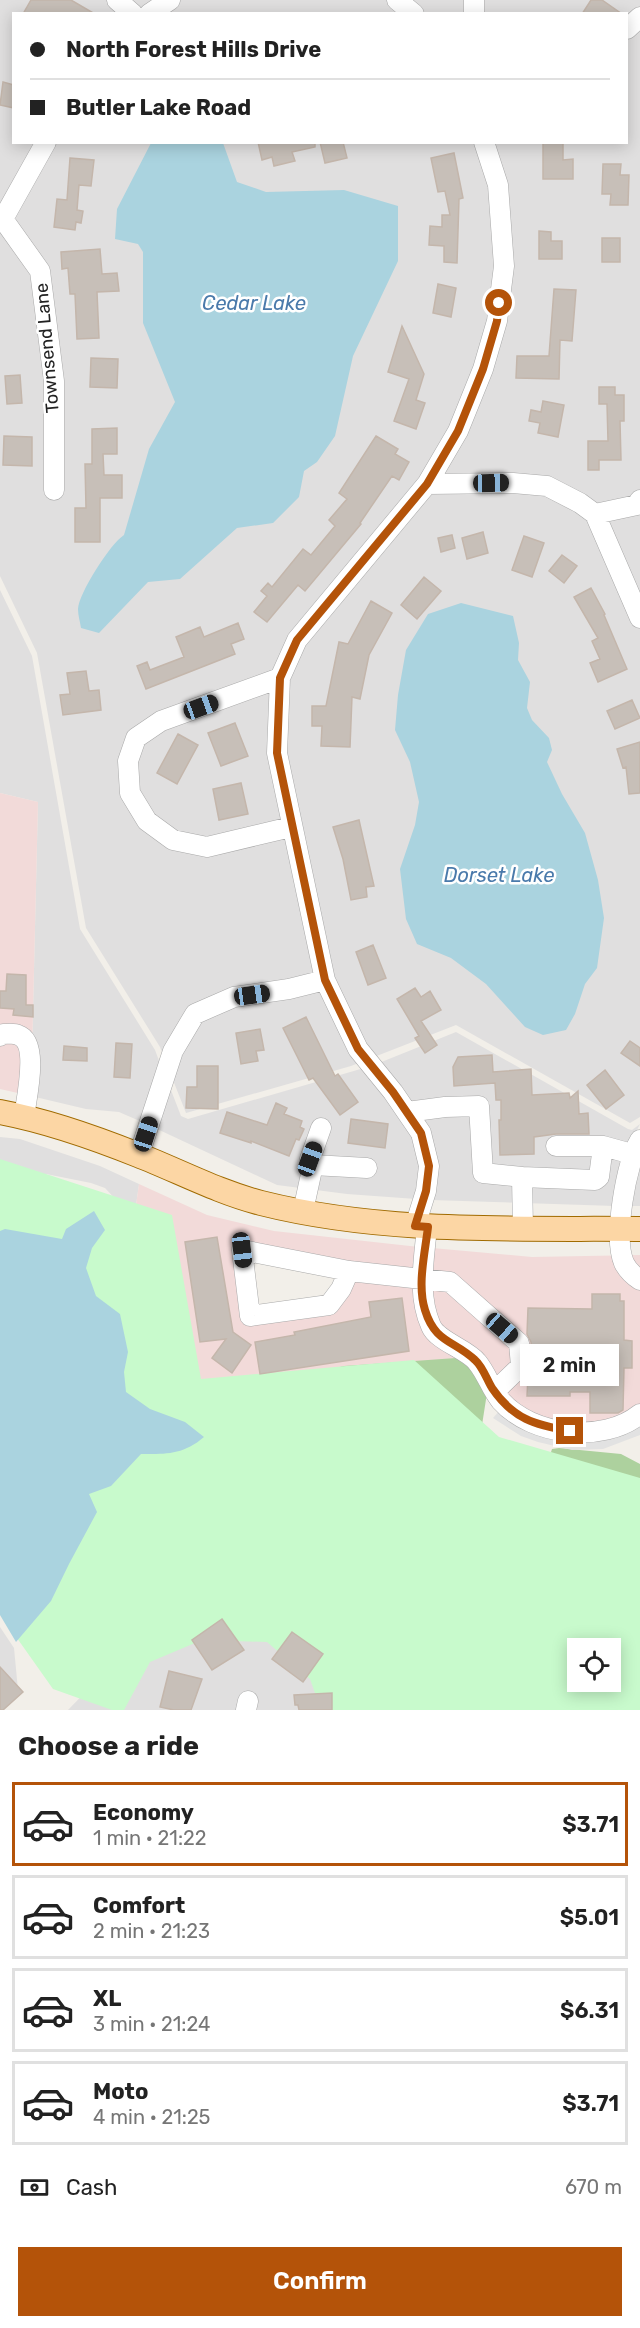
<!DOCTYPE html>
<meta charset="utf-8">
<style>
body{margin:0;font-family:Rubik,sans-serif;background:#f6f6f6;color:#222;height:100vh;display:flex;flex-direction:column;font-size:22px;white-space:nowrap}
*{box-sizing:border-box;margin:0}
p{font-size:20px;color:#767676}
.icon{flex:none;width:33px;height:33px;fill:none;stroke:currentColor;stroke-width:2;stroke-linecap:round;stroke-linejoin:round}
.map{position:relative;height:1710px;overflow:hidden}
.sheet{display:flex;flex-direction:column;background:#fff;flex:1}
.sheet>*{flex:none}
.guide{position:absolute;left:12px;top:12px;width:616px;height:132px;border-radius:0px;box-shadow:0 3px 15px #0003;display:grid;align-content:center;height:132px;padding:0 18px;background:#fff}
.tools{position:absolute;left:567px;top:1638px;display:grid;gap:12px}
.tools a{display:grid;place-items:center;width:54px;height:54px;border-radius:0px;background:#fff;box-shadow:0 3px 15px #0003;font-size:30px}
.end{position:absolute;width:27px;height:27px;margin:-14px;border:8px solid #b45309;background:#fff;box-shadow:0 0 0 3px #fff}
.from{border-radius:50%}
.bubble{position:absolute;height:42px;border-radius:0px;background:#fff;box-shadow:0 3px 15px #0003;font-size:20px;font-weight:600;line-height:42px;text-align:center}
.car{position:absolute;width:18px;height:36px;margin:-18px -9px;border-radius:8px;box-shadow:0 0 4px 2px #0007;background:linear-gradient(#222 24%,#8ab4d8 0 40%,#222 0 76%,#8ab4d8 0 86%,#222 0)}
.guide b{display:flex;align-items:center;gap:21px;height:57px;font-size:22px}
.guide b+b{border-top:2px solid #e0e0e0}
.guide i{width:15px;height:15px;background:#222}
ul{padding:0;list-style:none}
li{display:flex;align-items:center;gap:18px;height:84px;margin:0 12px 9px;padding:0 6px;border:3px solid #e0e0e0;border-radius:0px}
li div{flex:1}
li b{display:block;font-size:22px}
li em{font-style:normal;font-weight:600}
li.current{border-color:#b45309}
li>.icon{width:54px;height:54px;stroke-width:1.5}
h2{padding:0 18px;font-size:27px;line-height:72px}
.pay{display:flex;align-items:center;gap:15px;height:66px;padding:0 18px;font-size:22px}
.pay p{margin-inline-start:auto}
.button{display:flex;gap:12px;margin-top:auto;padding:12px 18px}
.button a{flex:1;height:69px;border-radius:0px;background:#b45309;color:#fff;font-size:24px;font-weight:600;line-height:69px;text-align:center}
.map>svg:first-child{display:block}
</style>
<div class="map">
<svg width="640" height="1710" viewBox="0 0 640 1710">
<rect width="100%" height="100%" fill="#f2efe9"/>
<path fill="#e0dfdf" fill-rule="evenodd" d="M0,0H640V1117L630,1123L456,1025L351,1066L186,1113L160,1047L86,928L37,653L0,576ZM14,14H627V142H14Z
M0,590L32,656L80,929L155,1050L161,1066L142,1122L119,1112L86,1109L31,1096L38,802L0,793Z
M456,1032L628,1129L632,1130L640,1124L626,1152L615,1206L431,1200L436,1167L379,1063Z
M364,1068L412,1133L422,1168L416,1199L347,1194L277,1185L155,1128L169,1085L181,1116L188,1119Z
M0,1137L20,1139L100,1166L139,1184L134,1219L105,1188L91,1183L46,1174L0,1175Z
M640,1154V1206H629Z
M214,1602L372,1710H68L103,1674Z
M0,1627L14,1648L18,1690L0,1705Z"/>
<path fill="#f2dad9" d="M0,793L38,802L31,1096L0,1089Z
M139,1184L207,1215L274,1231L419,1247L416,1271L379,1267L244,1242V1317L329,1313L353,1279L416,1286L418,1310L472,1367L301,1376L216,1393L190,1371L134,1219Z
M432,1248L532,1257L640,1255V1404L634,1410L597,1425L544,1419L521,1409L437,1324L429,1279Z"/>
<path fill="#add19e" d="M456,1358L475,1372L487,1393L477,1457L453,1492V1535L482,1554H504L545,1471L552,1449L559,1448L621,1454L640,1464V1490L573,1476L549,1491L514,1566L500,1580H465C442,1560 426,1542 417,1512L448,1471L456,1433V1412L424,1387L381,1390L282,1416L266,1408L301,1376L344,1366Z"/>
<path fill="#c8facc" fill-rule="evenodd" d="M0,1159L172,1215L201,1379L414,1360L499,1437L640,1478V1710H321L310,1679L267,1642L202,1640L150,1662L124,1710H112L53,1689L0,1614ZM578,1648H610V1682H578Z"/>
<path fill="#e2e2e2" d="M500,1410L568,1441H595L610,1437L640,1424V1435L603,1449L572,1450L538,1442L521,1436L493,1418Z"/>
<path fill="#aad3df" d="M151,143H223L237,182L266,192L344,190L398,206V261L353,356L335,436L317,462L304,471L299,497L273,523L237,528L180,579L148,582L99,633L81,628C80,622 78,615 78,609C79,593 110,544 124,535L149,449L175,402L143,323V252L138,244L115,239L117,209Z
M461,603L513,616L519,643L518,660L530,682L527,708L532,720L549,738L552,750L547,762L562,794L585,833L598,880L604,918L597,968L585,984L575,1014L566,1030L543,1035L525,1027L486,984L451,958L417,944L406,919L400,869L415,825L419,802L410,762L395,730L398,695L406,650L428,614Z
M94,1211L105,1230L92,1248L86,1268L96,1296L120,1314L128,1352L124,1372L126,1392L150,1409L185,1422L204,1437C183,1455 166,1454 141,1454L111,1486L89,1494L97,1512L69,1564L51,1601L16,1642L0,1615V1231L5,1229L62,1239L66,1229Z"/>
<path fill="#c7bfb8" stroke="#c4b6ab" stroke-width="1.5" d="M31,0H71L95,14H23Z
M591,0H602L622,14H582Z
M3,82L14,85V108L0,105Z
M258,142H315V147L292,152L295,161L274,166L272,157L262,160Z
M320,142H343L347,158L325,163Z
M543,142H563V160L573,159V179H543Z
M454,153L463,198L459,199L457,263L444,262V246L429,245L430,226L442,227V215H450L445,191L438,192L431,158Z
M70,158L94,160L91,186L79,185L77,210L83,211L81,223L76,222L75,230L54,227L57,199L67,200Z
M603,164H621L620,175H629L628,205H610L611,194H602Z
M539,231L551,232V241H562V259H539Z
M602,238H620V262H602Z
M100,249L102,274L117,273L119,291L97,292L99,338L77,339L75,294H70L68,268L62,269L61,252Z
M438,284L456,288L451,317L433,313Z
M554,289L576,290L572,341L560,340L559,379L516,378L517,356H549Z
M402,326L424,374L416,400L425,403L416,429L394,421L409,379L388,372Z
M91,358L118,359L117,388L90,387Z
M20,375L22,403L7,404L5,376Z
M599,387H615V395H624V421H620L621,460H599V470H588V441H608L607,404H599Z
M543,401L564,405L558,437L538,433L540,423L529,421L531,410L541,412Z
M117,428V454H103L104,475H122V498H100V542H75V508H86L85,464H92V429Z
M4,436L32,437V466L3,465Z
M376,436L398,449L395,454L409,462L399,480L392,476L360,523L361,524L305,591L298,585L267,622L254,612L267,596L261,591L268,583L272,587L303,549L311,555L335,526L329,520L347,499L339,493Z
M483,532L488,553L467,559L462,538Z
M452,535L455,548L441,552L438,538Z
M524,536L544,543L532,577L512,570Z
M562,555L577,566L564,583L549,571Z
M424,577L441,591L417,619L401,605Z
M591,588L605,614L604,615L627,669L598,682L590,663L600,659L592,641L598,638L574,597Z
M371,601L392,613L369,655L360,699L352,697L350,747L321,746L322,726H312V706H326L339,642L348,644Z
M238,623L244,639L231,644L235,654L146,689L137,666L147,662L150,670L184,657L176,637L200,627L204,637Z
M86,671L89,691L99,690L101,710L63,715L60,695L70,694L67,673Z
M632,700L640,718L615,729L607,711Z
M235,723L248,756L221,766L208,733Z
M178,734L198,745L177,784L157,773Z
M640,742V793L629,794L626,767L623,768L617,749Z
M241,783L248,814L219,820L213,789Z
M359,820L374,886L366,887L367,897L351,900L343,859L333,827Z
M373,945L386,978L368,985L356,952Z
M7,974L26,975V1005H33V1017L13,1015L14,1009L0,1008V991H6Z
M415,988L421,997L430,991L441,1010L421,1021L437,1045L425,1053L415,1038L419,1036L397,999Z
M306,1017L335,1076L338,1074L358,1102L340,1115L313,1078L309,1080L283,1028Z
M260,1029L264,1050L256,1051L258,1061L241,1064L236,1033Z
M630,1041L640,1048V1066L621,1053Z
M116,1043L132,1044L130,1078L114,1077Z
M64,1046L87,1048V1061L63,1060Z
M492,1055L493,1072L531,1069L532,1095L569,1093L570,1098L578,1091L579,1114L588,1113L589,1134H556L534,1137V1154L500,1155L499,1120H501V1100H496L495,1083L454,1086L453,1067L458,1057Z
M197,1066H218V1109L186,1108L187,1087H197Z
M605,1070L624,1095L606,1109L587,1085Z
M276,1103L287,1108L284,1114L302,1121L300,1127L304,1129L299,1140L296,1139L289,1156L251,1141V1143L220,1133L227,1112L267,1125Z
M351,1119L388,1124L385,1148L348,1143Z
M217,1237L233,1332L251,1345L232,1373L212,1358L226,1339L200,1342L185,1242Z
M592,1294H620V1301H624V1340L632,1341V1368H624L623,1410L618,1413H590V1392H570V1396H527L528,1376L533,1365L531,1342L527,1334L528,1308L592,1309Z
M402,1298L409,1351L260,1374L255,1342L295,1335L294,1332L371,1317L369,1302Z
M222,1619L244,1650L212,1670L192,1640Z
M292,1632L323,1654L303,1682L272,1659Z
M0,1667L23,1692L3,1710H0Z
M169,1671L202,1679L191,1710H174L160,1707Z
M332,1693V1710H299L298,1705H295L294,1695Z"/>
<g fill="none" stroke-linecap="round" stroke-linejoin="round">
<defs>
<path id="minor" d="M117,0L133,14
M397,0L414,14
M149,14L170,0
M474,14V0
M627,29L640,17
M0,219H3L46,142
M3,219L40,271L54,381V490
M427,484L513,483L547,486L580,503L595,514
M595,514L640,618
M595,514L637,505L640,500
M280,678L161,721L136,738L128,761L130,793L147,821L173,840L207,847L291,827
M0,1036L3,1034C8,1034 14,1033 18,1035C40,1042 26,1100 24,1117
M407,1112L445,1107L479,1106L483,1173L522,1177L523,1228
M640,1140C626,1164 613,1237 624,1263C627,1269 634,1276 640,1280
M556,1146H603L632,1154
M139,1155L173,1051L195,1014L234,997L289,989L325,980
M313,1165L310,1159L321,1128
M522,1177L595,1180L599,1177L603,1146
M303,1211L313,1165L367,1168
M415,1226L426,1191L429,1166L421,1133L393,1092L358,1049L325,980L277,753L280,678L297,640L427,484L458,431L483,369L497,321L504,266L498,185L484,142
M427,1227C424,1260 417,1295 431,1326C437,1341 467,1349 477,1362C487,1374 491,1389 501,1401C532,1436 603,1444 640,1414
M349,1271L341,1289L329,1305L250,1316L242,1250L349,1271L450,1282L519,1343L521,1366L495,1391
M246,1710L248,1701"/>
<path id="major" d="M0,1112C48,1121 93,1137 138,1155C179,1171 218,1192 261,1203C384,1234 514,1228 640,1229"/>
</defs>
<use href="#minor" stroke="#a9a9a9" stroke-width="21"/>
<use href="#major" stroke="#a06b00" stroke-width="26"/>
<use href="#minor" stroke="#fff" stroke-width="20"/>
<use href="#major" stroke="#fcd6a4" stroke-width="24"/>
</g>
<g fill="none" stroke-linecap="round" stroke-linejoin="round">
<path stroke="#b45309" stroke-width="8" d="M499,303L497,321L483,369L458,431L427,484L297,640L280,678L277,753L325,980L358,1049L393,1092L421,1133L429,1166L426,1191L415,1226L428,1227C425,1253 417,1285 425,1310C435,1343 454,1340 475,1360C483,1367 487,1380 492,1388C513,1419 535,1425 570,1431"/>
</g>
<g text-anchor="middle" stroke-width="5" stroke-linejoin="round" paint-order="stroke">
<g font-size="18" fill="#222" stroke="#fff">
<text transform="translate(47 348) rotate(-95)" y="6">Townsend Lane</text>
</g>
<g font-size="20" font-style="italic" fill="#4a7aab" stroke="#fff">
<text x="254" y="310">Cedar Lake</text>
<text x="499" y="882">Dorset Lake</text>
</g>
</g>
</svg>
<div class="tools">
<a><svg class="icon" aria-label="locate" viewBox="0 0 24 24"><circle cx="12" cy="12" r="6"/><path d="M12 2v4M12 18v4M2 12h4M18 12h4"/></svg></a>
</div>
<i class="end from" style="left:499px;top:303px"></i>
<i class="end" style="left:570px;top:1431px"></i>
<div class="bubble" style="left:520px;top:1344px;width:99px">2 min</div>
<i class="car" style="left:491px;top:483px;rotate:89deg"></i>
<i class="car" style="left:201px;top:707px;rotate:70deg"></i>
<i class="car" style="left:252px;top:995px;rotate:82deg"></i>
<i class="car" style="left:146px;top:1134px;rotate:18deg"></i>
<i class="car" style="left:310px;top:1159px;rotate:20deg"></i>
<i class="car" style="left:242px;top:1250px;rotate:173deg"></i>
<i class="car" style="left:502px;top:1328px;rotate:131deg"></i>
<div class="guide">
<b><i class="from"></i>North Forest Hills Drive</b>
<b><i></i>Butler Lake Road</b>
</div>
</div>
<section class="sheet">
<h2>Choose a ride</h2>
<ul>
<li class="current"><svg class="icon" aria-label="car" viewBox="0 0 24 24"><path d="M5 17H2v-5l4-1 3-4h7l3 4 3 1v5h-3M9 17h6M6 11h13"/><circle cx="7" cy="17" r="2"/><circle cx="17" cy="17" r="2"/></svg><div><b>Economy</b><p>1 min · 21:22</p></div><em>$3.71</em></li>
<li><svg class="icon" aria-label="car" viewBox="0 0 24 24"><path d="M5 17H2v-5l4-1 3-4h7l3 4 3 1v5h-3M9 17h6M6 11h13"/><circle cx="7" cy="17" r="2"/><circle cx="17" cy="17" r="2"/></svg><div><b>Comfort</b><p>2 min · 21:23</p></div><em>$5.01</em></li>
<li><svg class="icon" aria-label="car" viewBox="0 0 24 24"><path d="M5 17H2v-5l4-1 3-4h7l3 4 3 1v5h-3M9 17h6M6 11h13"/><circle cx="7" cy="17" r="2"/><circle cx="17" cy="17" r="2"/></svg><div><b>XL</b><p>3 min · 21:24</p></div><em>$6.31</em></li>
<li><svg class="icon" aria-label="car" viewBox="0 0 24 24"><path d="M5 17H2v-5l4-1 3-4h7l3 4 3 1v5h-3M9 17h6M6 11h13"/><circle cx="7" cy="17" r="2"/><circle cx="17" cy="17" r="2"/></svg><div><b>Moto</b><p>4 min · 21:25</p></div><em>$3.71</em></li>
</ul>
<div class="pay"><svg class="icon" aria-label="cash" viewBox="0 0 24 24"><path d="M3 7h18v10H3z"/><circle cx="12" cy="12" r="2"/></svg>Cash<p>670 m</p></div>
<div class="button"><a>Confirm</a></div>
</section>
